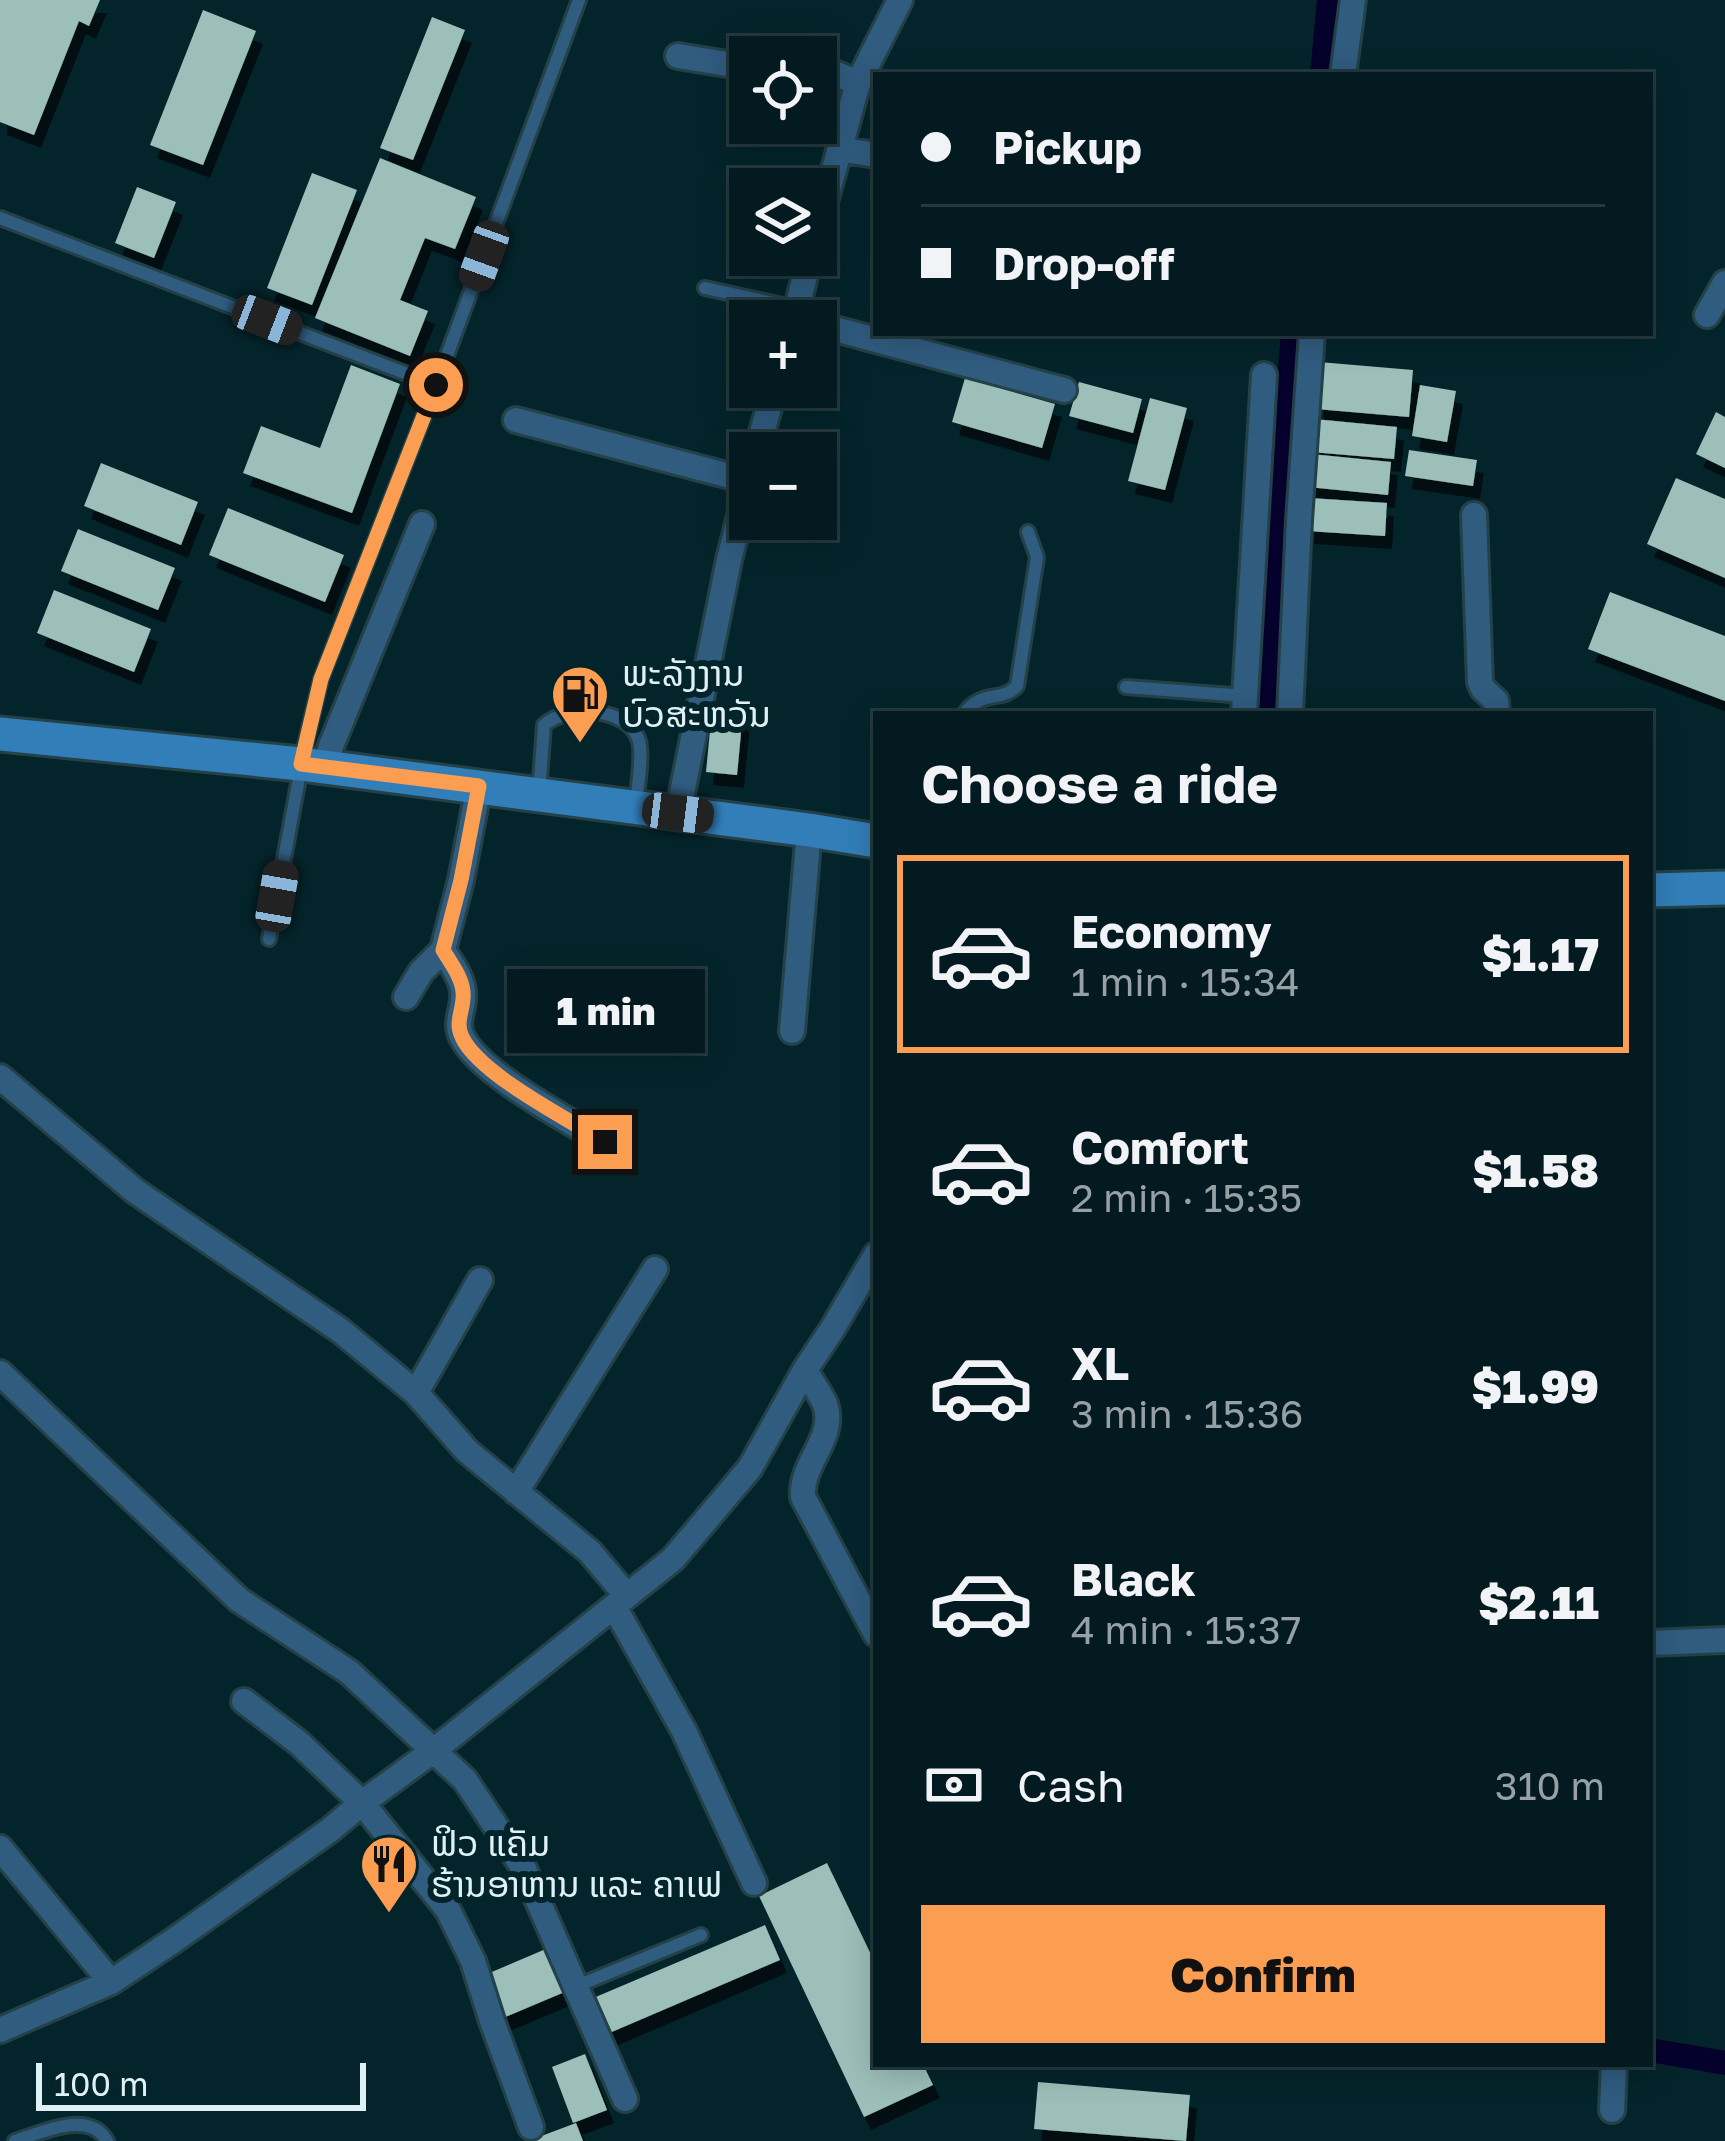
<!DOCTYPE html>
<meta charset="utf-8">
<style>
body{margin:0;font-family:"Golos Text","Noto Sans Lao",sans-serif;background:#11282d;color:#f1f3f6;height:100vh;display:flex;flex-direction:column;font-size:45px;white-space:nowrap}
*{box-sizing:border-box;margin:0}
p{font-size:39px;color:#97a1a5}
.icon{flex:none;width:66px;height:66px;fill:none;stroke:currentColor;stroke-width:2;stroke-linecap:round;stroke-linejoin:round}
.map{position:relative;flex:1;overflow:hidden}
.side{position:absolute;left:873px;top:711px;width:780px;height:1356px;display:flex;flex-direction:column;background:#031b20;border-radius:0px;box-shadow:0 6px 30px #0003,0 0 0 3px #24393e}
.side>*{flex:none}
.banner{position:absolute;left:873px;top:72px;width:780px;height:264px;border-radius:0px;box-shadow:0 6px 30px #0003,0 0 0 3px #24393e;display:grid;align-content:center;height:264px;padding:0 48px;background:#031b20}
.fabs{position:absolute;left:729px;top:36px;display:grid;gap:24px}
.fabs a{display:grid;place-items:center;width:108px;height:108px;border-radius:0px;background:#031b20;box-shadow:0 6px 30px #0003,0 0 0 3px #24393e;font-size:60px}
.scale{position:absolute;left:36px;bottom:30px;width:330px;box-sizing:border-box;padding-left:12px;border:6px solid #e0f1f6;border-top:0;font-size:33px;line-height:42px;white-space:nowrap;color:#e0f1f6;-webkit-text-stroke:9px #04242b;paint-order:stroke}
.end{position:absolute;width:54px;height:54px;margin:-27px;border:15px solid #fb9e51;background:#111;box-shadow:0 0 0 6px #111}
.from{border-radius:50%}
.bubble{position:absolute;height:84px;border-radius:0px;background:#031b20;box-shadow:0 6px 30px #0003,0 0 0 3px #24393e;font-size:39px;font-weight:800;line-height:84px;text-align:center}
.car{position:absolute;width:36px;height:72px;margin:-36px -18px;border-radius:15px;box-shadow:0 0 9px 3px #0007;background:linear-gradient(#222 24%,#8ab4d8 0 40%,#222 0 76%,#8ab4d8 0 86%,#222 0)}
.banner b{display:flex;align-items:center;gap:42px;height:114px;font-size:45px}
.banner b+b{border-top:3px solid #24393e}
.banner i{width:30px;height:30px;background:#f1f3f6}
ul{padding:0;list-style:none}
li{display:flex;align-items:center;gap:36px;height:198px;margin:0 24px 18px;padding:0 24px;border:6px solid transparent;border-radius:0px}
li div{flex:1}
li b{display:block;font-size:45px}
li em{font-style:normal;font-weight:800}
li.on{border-color:#fb9e51}
li>.icon{width:108px;height:108px;stroke-width:1.5}
h2{padding:0 48px;font-size:54px;line-height:144px}
.pay{display:flex;align-items:center;gap:30px;height:132px;padding:0 48px;font-size:45px}
.pay p{margin-inline-start:auto}
.action{display:flex;gap:24px;margin-top:auto;padding:24px 48px}
.action a{flex:1;height:138px;border-radius:0px;background:#fb9e51;color:#111;font-size:48px;font-weight:800;line-height:138px;text-align:center}
.map>svg:first-child{display:block}
</style>
<div class="map">
<svg width="1725" height="2141" viewBox="0 0 1725 2141">
<defs>
<filter id="shadow"><feDropShadow dx="7" dy="13" stdDeviation="0" flood-color="#0009"/></filter>
</defs>
<rect width="100%" height="100%" fill="#04242b"/>
<g fill="none" stroke-linecap="round" stroke-linejoin="round">
<path stroke="#06002c" stroke-width="24" d="M1322,75L1329,0
M1265,714L1268,625L1293,333
M1650,2050L1725,2063"/>
</g>
<path fill="#9cbfb9" filter="url(#shadow)" d="M0,0H100L89,26L79,21L34,135L0,122Z
M203,10L256,31L203,165L150,145Z
M432,17L465,30L413,160L380,148Z
M380,158L476,197L455,249L425,238L400,300L428,311L410,356L315,318Z
M312,173L357,190L312,305L267,288Z
M137,187L176,202L154,258L115,243Z
M1319,362L1413,370L1409,417L1316,409Z
M351,365L400,384L352,513L243,473L261,426L320,448Z
M965,378L1055,404L1042,448L952,422Z
M1079,382L1142,399L1133,433L1069,416Z
M1420,385L1456,391L1447,442L1412,436Z
M1150,398L1187,408L1165,490L1128,481Z
M1716,412L1725,417V468L1696,454Z
M1314,419L1397,427L1394,459L1311,452Z
M1409,450L1477,460L1473,486L1405,476Z
M1311,454L1391,462L1388,495L1308,487Z
M101,463L198,502L181,545L84,506Z
M1676,478L1725,499V578L1647,544Z
M1309,498L1387,503L1385,536L1307,531Z
M228,508L344,555L325,602L209,555Z
M78,529L175,568L158,610L61,571Z
M54,590L151,629L134,672L37,633Z
M1610,592L1725,636V701L1588,649Z
M712,710L743,712L737,775L706,772Z
M827,1863L876,1965V2064H923L933,2085L864,2117L759,1896Z
M765,1925L780,1960L607,2034L591,1999Z
M548,1948L567,1991L498,2020L480,1977Z
M585,2054L607,2110L573,2123L552,2067Z
M1038,2082L1190,2095L1186,2141L1034,2129Z
M576,2123L583,2141H528Z"/>
<g fill="none" stroke-linecap="round" stroke-linejoin="round">
<defs>
<path id="lane" d="M0,218L436,385
M705,288L796,308
M1126,687L1245,696
M964,714C982,689 1001,703 1017,686L1037,557L1028,532
M539,793L544,725C567,705 624,706 638,738C644,752 637,790 636,806
M269,939L306,741L321,679L436,385L579,0
M577,1986L701,1935
M15,2141C41,2133 89,2109 107,2141"/>
<path id="street" d="M678,56L733,65L750,63
M816,65L858,83
M1343,75L1353,0
M839,149L876,155
M816,234L858,83L900,0
M1707,315L1725,283
M794,321L810,255
M816,324L1064,390
M516,420L749,481
M756,453L775,387
M1474,515L1480,682L1483,689L1496,701L1497,714
M1244,714L1264,375
M1290,714L1299,520L1312,333
M325,768L331,746L422,524
M678,813L729,560L750,476
M443,950C450,962 462,977 463,992C465,1008 454,1022 462,1037C480,1074 569,1120 605,1143
M406,997L421,972L443,950L461,880L479,786
M792,1031L809,830
M0,1077L135,1191L341,1331L416,1393L467,1451L590,1552L626,1595
M805,1370C811,1381 820,1393 825,1404C837,1438 800,1463 803,1497L876,1634
M0,1373L239,1600L349,1672L465,1780L524,1869L625,2099
M416,1393L480,1280
M516,1492L655,1269
M615,1608L684,1731L754,1883
M1650,1643L1725,1640
M244,1701L299,1743L362,1803L448,1910L473,1961L492,2021L531,2127
M0,1848L111,1982
M0,2030L111,1982L173,1941L330,1830L362,1803L433,1751L673,1559L750,1468L805,1370L833,1328L876,1255
M1612,2110L1614,2064"/>
<path id="secondary" d="M0,734L301,764L809,830L876,841
M1650,890L1725,888"/>
</defs>
<use href="#lane" stroke="#234147" stroke-width="18"/>
<use href="#street" stroke="#234147" stroke-width="30"/>
<use href="#secondary" stroke="#234147" stroke-width="39"/>
<use href="#lane" stroke="#305c80" stroke-width="12"/>
<use href="#street" stroke="#305c80" stroke-width="24"/>
<use href="#secondary" stroke="#327eb8" stroke-width="33"/>
</g>
<g fill="none" stroke-linecap="round" stroke-linejoin="round">
<path stroke="#fb9e51" stroke-width="15" d="M436,385L321,679L301,764L479,786L461,880L443,950C450,962 462,977 463,992C465,1008 454,1021 462,1037C479,1074 569,1120 605,1142"/>
</g>
<defs>
<symbol id="fuel-pin" viewBox="-11 -11 22 30"><path d="M0 17L-7.5 6A9.5 9.5 0 1 1 7.5 6Z" fill="#fb9e51" stroke="#04242b"/><path d="M-5.5-6h7V0h2V4h1.3V-2.5L3-4.5l.8-.8L6-3V5H2.5V1h-1V6h-7ZM-4.2-4.7v3.2H.2V-4.7Z" fill="#111"/></symbol>
<symbol id="restaurant-pin" viewBox="-11 -11 22 30"><path d="M0 17L-7.5 6A9.5 9.5 0 1 1 7.5 6Z" fill="#fb9e51" stroke="#04242b"/><path d="M-5-6h1v4h1v-4h1v4h1v-4h1v5L-1.5 .5V6h-2V.5L-5-1ZM5-6V6H3V1.5H1.5Q1.5-4 5-6Z" fill="#111"/></symbol>
</defs>
<g fill-rule="evenodd">
<use href="#fuel-pin" x="547" y="661" width="66" height="90"/>
<use href="#restaurant-pin" x="356" y="1831" width="66" height="90"/>
</g>
<g text-anchor="middle" stroke-width="12" stroke-linejoin="round" paint-order="stroke">
<g font-size="36" fill="#e0f1f6" stroke="#04242b" text-anchor="start">
<text x="622" y="686">ພະລັງງານ<tspan x="622" dy="41">ບົວສະຫວັນ</tspan></text>
<text x="431" y="1856">ຟິວ ແຄັມ<tspan x="431" dy="41">ຮ້ານອາຫານ ແລະ ຄາເຟ</tspan></text>
</g>
</g>
</svg>
<div class="fabs">
<a><svg class="icon" aria-label="locate" viewBox="0 0 24 24"><circle cx="12" cy="12" r="6"/><path d="M12 2v4M12 18v4M2 12h4M18 12h4"/></svg></a>
<a><svg class="icon" aria-label="layers" viewBox="0 0 24 24"><path d="M12 4l9 5-9 5-9-5zM3 14l9 5 9-5"/></svg></a>
<a>+</a>
<a>−</a>
</div>
<div class="scale">100 m</div>
<i class="end from" style="left:436px;top:385px"></i>
<i class="end" style="left:605px;top:1142px"></i>
<div class="bubble" style="left:507px;top:969px;width:198px">1 min</div>
<i class="car" style="left:484px;top:256px;rotate:200deg"></i>
<i class="car" style="left:267px;top:320px;rotate:111deg"></i>
<i class="car" style="left:678px;top:813px;rotate:97deg"></i>
<i class="car" style="left:277px;top:896px;rotate:10deg"></i>
<div class="banner">
<b><i class="from"></i>Pickup</b>
<b><i></i>Drop-off</b>
</div>
<section class="side">
<h2>Choose a ride</h2>
<ul>
<li class="on"><svg class="icon" aria-label="car" viewBox="0 0 24 24"><path d="M5 17H2v-5l4-1 3-4h7l3 4 3 1v5h-3M9 17h6M6 11h13"/><circle cx="7" cy="17" r="2"/><circle cx="17" cy="17" r="2"/></svg><div><b>Economy</b><p>1 min · 15:34</p></div><em>$1.17</em></li>
<li><svg class="icon" aria-label="car" viewBox="0 0 24 24"><path d="M5 17H2v-5l4-1 3-4h7l3 4 3 1v5h-3M9 17h6M6 11h13"/><circle cx="7" cy="17" r="2"/><circle cx="17" cy="17" r="2"/></svg><div><b>Comfort</b><p>2 min · 15:35</p></div><em>$1.58</em></li>
<li><svg class="icon" aria-label="car" viewBox="0 0 24 24"><path d="M5 17H2v-5l4-1 3-4h7l3 4 3 1v5h-3M9 17h6M6 11h13"/><circle cx="7" cy="17" r="2"/><circle cx="17" cy="17" r="2"/></svg><div><b>XL</b><p>3 min · 15:36</p></div><em>$1.99</em></li>
<li><svg class="icon" aria-label="car" viewBox="0 0 24 24"><path d="M5 17H2v-5l4-1 3-4h7l3 4 3 1v5h-3M9 17h6M6 11h13"/><circle cx="7" cy="17" r="2"/><circle cx="17" cy="17" r="2"/></svg><div><b>Black</b><p>4 min · 15:37</p></div><em>$2.11</em></li>
</ul>
<div class="pay"><svg class="icon" aria-label="cash" viewBox="0 0 24 24"><path d="M3 7h18v10H3z"/><circle cx="12" cy="12" r="2"/></svg>Cash<p>310 m</p></div>
<div class="action"><a>Confirm</a></div>
</section>
</div>
